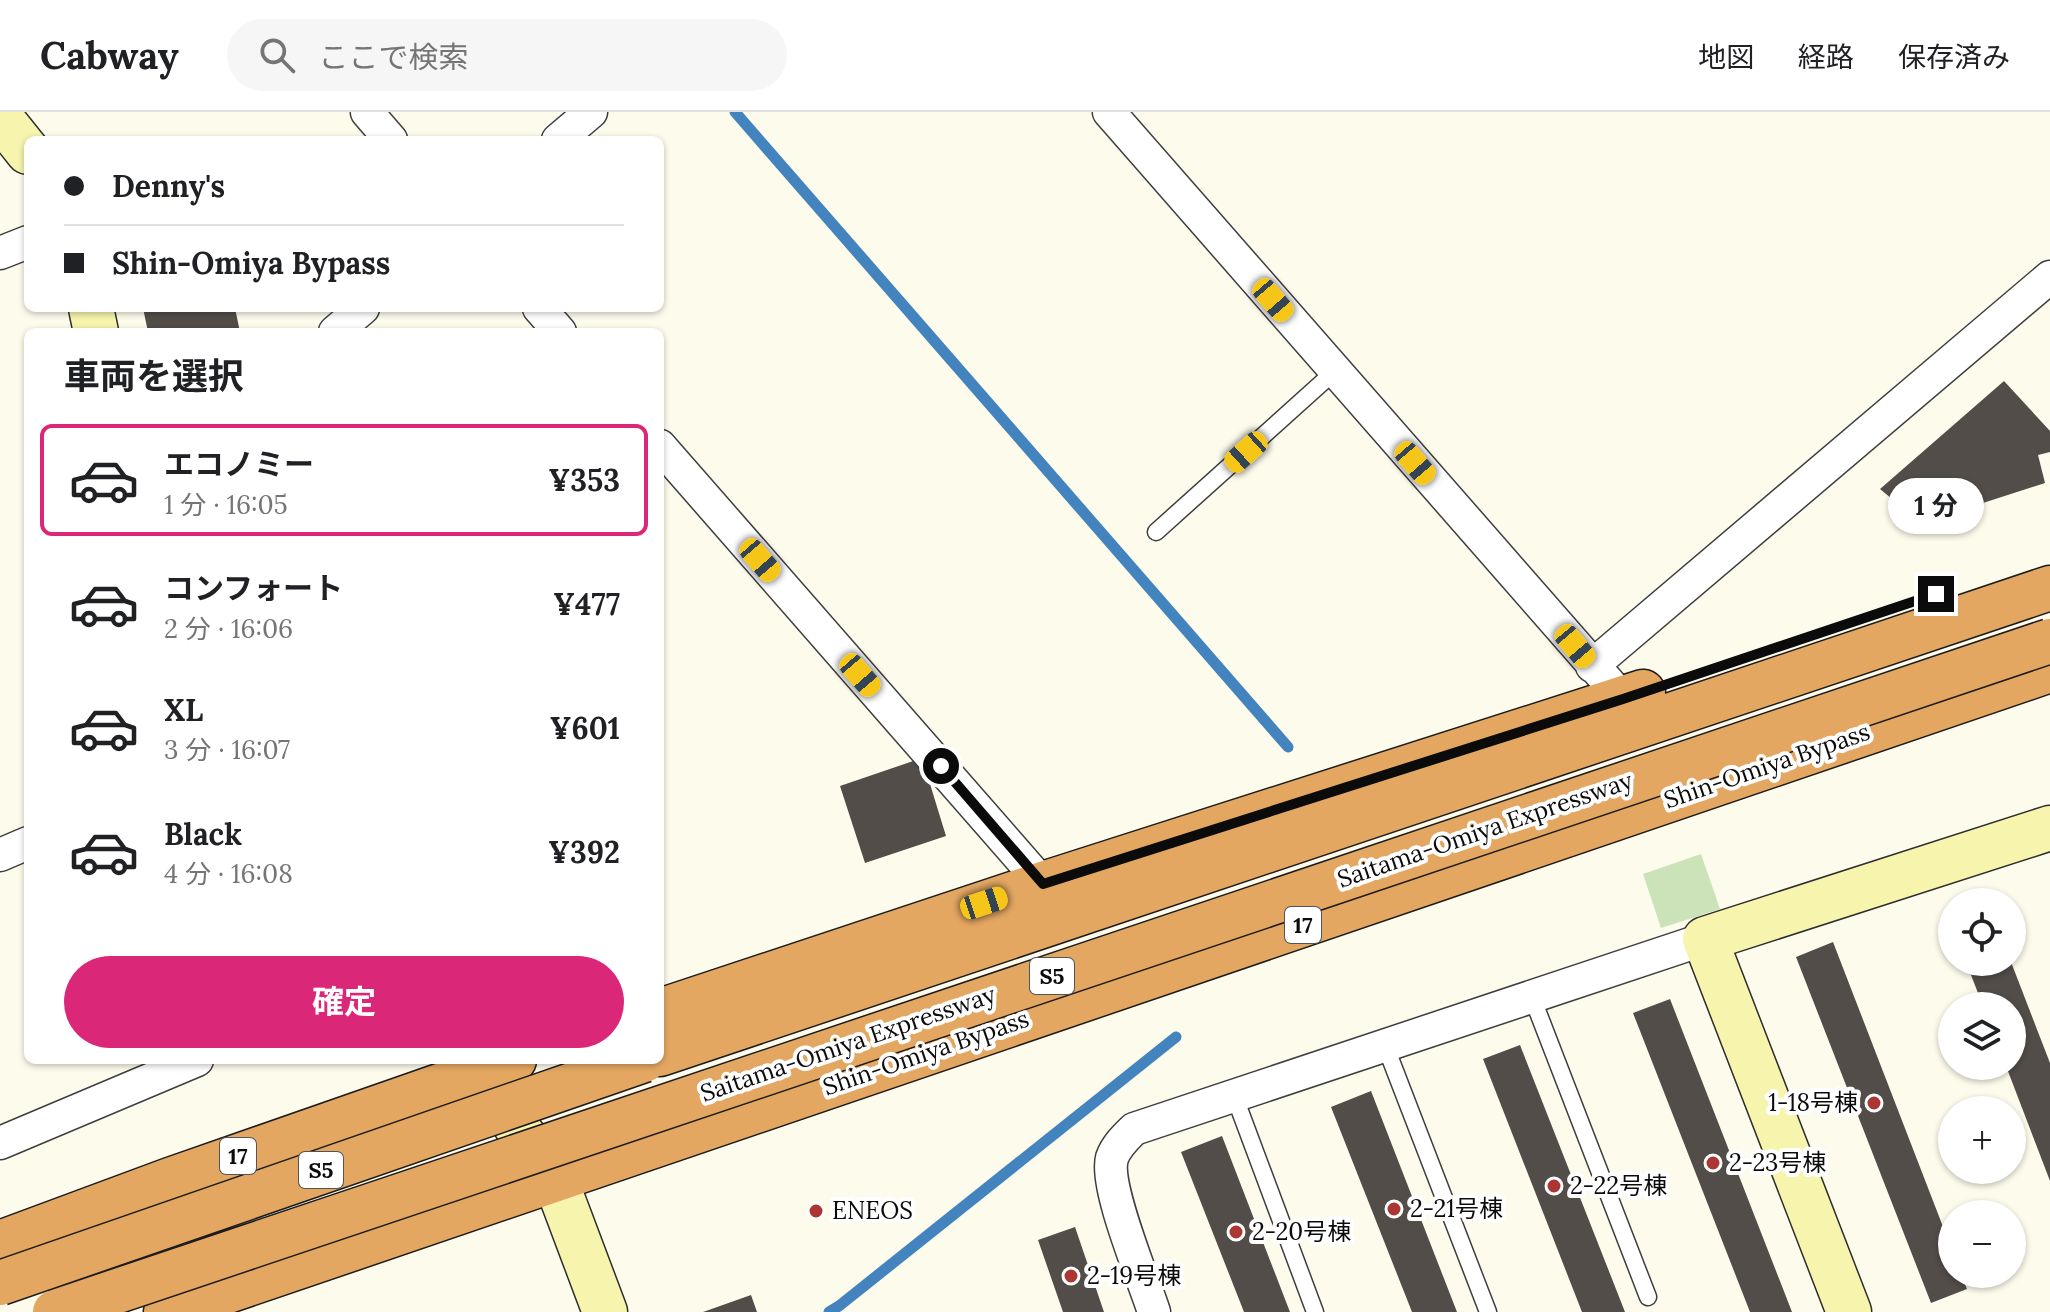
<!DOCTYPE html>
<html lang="ja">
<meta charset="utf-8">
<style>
body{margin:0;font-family:Lora,"Noto Sans JP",serif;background:#f6f6f6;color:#202124;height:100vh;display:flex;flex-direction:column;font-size:30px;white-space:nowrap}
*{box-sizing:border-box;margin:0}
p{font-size:26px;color:#757577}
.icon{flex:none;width:44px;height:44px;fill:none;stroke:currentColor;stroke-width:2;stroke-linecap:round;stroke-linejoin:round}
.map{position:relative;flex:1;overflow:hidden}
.details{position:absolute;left:24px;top:216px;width:640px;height:736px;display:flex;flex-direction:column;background:#fff;border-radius:12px;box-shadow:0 2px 6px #0004}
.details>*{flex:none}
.top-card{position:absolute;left:24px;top:24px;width:640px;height:176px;border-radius:12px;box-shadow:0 2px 6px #0004;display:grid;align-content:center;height:176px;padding:0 40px;background:#fff}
.buttons{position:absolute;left:1938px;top:776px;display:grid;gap:16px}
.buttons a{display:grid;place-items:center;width:88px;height:88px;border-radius:50%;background:#fff;box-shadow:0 2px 6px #0004;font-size:40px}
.end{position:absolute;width:36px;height:36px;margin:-18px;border:10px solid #0b0b0b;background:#fff;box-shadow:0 0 0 4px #fff}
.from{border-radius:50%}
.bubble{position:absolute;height:56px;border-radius:28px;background:#fff;box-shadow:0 2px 6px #0004;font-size:26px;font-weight:700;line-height:56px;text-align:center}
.car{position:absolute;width:24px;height:48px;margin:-24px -12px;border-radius:10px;box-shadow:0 0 6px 2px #0007;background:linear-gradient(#f5c518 24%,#345 0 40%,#f5c518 0 76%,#345 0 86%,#f5c518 0)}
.top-card b{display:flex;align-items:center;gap:28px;height:76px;font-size:30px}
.top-card b+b{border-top:2px solid #e0e0e0}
.top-card i{width:20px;height:20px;background:#202124}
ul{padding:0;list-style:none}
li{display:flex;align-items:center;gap:24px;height:112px;margin:0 16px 12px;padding:0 24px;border:4px solid transparent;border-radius:12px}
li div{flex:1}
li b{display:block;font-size:30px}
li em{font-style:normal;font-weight:700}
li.on{border-color:#db2777}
li>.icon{width:72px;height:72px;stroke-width:1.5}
h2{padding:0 40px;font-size:36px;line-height:96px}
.primary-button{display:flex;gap:16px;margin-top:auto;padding:16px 40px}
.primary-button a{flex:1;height:92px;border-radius:48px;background:#db2777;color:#fff;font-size:32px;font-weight:700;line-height:92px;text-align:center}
header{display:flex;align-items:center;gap:48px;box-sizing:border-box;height:112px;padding:0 40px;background:#fff;border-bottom:2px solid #e0e0e0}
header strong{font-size:38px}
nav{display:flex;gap:44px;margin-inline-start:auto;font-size:28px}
.search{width:560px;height:72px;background:#f6f6f6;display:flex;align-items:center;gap:20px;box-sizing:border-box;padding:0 28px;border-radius:44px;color:#757577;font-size:30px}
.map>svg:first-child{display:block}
</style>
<header>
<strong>Cabway</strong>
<div class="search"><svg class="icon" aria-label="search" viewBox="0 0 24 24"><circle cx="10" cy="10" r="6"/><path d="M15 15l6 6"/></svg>ここで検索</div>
<nav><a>地図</a><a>経路</a><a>保存済み</a></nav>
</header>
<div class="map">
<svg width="2050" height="1200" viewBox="0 0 2050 1200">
<rect width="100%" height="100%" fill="#fdfbeb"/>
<path fill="#cce3b9" d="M1701,742L1720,797L1661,816L1643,762Z"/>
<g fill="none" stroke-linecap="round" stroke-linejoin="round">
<path stroke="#4484be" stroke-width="11" d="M735,0L1288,635
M829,1200L839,1194L1176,925"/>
</g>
<path fill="#524d49" d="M143,196H235L240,220H148Z
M2004,269L2050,319V340L2038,343L2045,371L1921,411L1880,377Z
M922,646L946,724L865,751L840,674Z
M1833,830L1952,1138V1162H1961L1967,1177L1931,1191L1796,845Z
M1966,850H2011L2050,951V1069L2006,954H2012V894H1983Z
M1670,887L1792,1200H1750L1633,901Z
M1520,933L1625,1200H1582L1483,947Z
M1371,979L1457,1200H1412L1331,995Z
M1222,1024L1290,1200H1244L1181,1040Z
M1075,1115L1104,1200H1063L1038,1128Z
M751,1183L757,1200H703Z"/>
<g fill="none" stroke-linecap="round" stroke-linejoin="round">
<defs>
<path id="lane" d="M1156,420L1335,259
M1532,885L1648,1185
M1385,933L1488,1200
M1234,983L1315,1200"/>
<path id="street" d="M367,0L391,28
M1109,0L1623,587
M558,28L591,0
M0,141L28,130
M539,196L560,220
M335,220L363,196
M660,334L1043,772
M1592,554L2050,165
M0,743L28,731
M0,1031L197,948
M1154,1200C1144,1168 1104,1074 1112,1046C1116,1034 1126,1025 1134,1017L1705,827"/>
<path id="secondary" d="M0,5L28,40
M91,196L96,220
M481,966L555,1067L605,1200
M1849,1200L1705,827L2050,716"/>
<path id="highway" d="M660,899L1043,772L1643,580
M660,942L2050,476
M0,1131L170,1068L514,948
M166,1200L2050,558"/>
</defs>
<use href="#lane" stroke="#3e3e3e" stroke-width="19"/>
<use href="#street" stroke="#3e3e3e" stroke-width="35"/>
<use href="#secondary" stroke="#2d2d2d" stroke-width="47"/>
<use href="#highway" stroke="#1c1c1c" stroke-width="47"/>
<use href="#lane" stroke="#fff" stroke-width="16"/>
<use href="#street" stroke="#fff" stroke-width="32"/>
<use href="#secondary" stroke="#f6f4ad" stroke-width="44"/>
<use href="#highway" stroke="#e4a762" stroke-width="44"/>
<defs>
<path id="highway-bridge" d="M0,1171L644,948
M55,1200L2050,529"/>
</defs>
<use href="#highway-bridge" stroke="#1c1c1c" stroke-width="47" stroke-linecap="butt"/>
<use href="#highway-bridge" stroke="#e4a762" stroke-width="44"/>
</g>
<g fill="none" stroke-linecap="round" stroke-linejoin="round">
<path stroke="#0b0b0b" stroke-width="10" d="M941,654L1043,772L1623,587L1936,482"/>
</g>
<g fill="#ab3633" stroke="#fff" stroke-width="3">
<circle cx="1874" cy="991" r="8"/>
<circle cx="1713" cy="1051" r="8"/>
<circle cx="1554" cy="1074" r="8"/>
<circle cx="1394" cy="1097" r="8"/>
<circle cx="816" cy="1099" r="8"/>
<circle cx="1236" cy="1120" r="8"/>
<circle cx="1071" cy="1164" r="8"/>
</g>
<g text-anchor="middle" stroke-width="8" stroke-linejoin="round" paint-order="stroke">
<g fill="#fff" stroke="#545454" stroke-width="2">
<rect x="1285" y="795" width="36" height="36" rx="6"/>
<rect x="1030" y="846" width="44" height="36" rx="6"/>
<rect x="220" y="1026" width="36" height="36" rx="6"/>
<rect x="299" y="1040" width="44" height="36" rx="6"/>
</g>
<g font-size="22" font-weight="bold" fill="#0b0b0b">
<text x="1303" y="821">17</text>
<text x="1052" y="872">S5</text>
<text x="238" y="1052">17</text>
<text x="321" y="1066">S5</text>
</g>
<g font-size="24" fill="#0b0b0b" stroke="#fff">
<text transform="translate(1767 654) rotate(-19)" y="8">Shin-Omiya Bypass</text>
<text transform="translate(1485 718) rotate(-19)" y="8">Saitama-Omiya Expressway</text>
<text transform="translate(848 932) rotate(-19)" y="8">Saitama-Omiya Expressway</text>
<text transform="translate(926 941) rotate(-19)" y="8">Shin-Omiya Bypass</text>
</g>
<g font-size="24" fill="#0b0b0b" stroke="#fff" text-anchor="start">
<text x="1858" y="999" text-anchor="end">1-18号棟</text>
<text x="1729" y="1059">2-23号棟</text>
<text x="1570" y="1082">2-22号棟</text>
<text x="1410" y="1105">2-21号棟</text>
<text x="832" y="1107">ENEOS</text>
<text x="1252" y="1128">2-20号棟</text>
<text x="1087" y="1172">2-19号棟</text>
</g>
</g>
</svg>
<div class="buttons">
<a><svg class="icon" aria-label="locate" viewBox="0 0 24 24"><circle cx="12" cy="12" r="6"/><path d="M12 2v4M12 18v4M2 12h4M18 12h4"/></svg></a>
<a><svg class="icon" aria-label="layers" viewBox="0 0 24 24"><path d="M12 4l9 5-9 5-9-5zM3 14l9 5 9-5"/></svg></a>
<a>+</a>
<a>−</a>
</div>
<i class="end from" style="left:941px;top:654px"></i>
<i class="end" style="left:1936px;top:482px"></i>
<div class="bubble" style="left:1888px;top:366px;width:96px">1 分</div>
<i class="car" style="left:1273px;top:188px;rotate:139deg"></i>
<i class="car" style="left:1246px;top:340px;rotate:228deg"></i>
<i class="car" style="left:1415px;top:351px;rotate:139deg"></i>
<i class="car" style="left:760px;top:448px;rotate:139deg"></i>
<i class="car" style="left:1575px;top:534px;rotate:140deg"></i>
<i class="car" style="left:860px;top:563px;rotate:139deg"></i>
<i class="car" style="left:984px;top:791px;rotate:72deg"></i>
<div class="top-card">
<b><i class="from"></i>Denny's</b>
<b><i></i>Shin-Omiya Bypass</b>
</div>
<section class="details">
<h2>車両を選択</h2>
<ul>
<li class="on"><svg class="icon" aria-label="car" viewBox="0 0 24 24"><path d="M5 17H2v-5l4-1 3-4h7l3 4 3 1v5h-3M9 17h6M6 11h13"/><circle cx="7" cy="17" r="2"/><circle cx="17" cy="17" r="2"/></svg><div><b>エコノミー</b><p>1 分 · 16:05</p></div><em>¥353</em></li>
<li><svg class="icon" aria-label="car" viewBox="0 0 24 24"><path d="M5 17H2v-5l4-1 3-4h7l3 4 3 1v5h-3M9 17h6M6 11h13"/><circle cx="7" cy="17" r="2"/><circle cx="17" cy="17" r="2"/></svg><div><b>コンフォート</b><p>2 分 · 16:06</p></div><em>¥477</em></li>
<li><svg class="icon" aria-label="car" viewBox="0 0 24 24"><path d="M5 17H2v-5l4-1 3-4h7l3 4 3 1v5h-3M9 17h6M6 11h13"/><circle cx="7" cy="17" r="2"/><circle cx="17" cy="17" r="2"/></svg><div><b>XL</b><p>3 分 · 16:07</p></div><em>¥601</em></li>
<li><svg class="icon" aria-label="car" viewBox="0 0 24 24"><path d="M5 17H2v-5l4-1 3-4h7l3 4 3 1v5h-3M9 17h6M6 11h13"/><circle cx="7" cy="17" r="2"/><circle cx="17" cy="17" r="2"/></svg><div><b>Black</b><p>4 分 · 16:08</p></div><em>¥392</em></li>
</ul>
<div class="primary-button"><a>確定</a></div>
</section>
</div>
